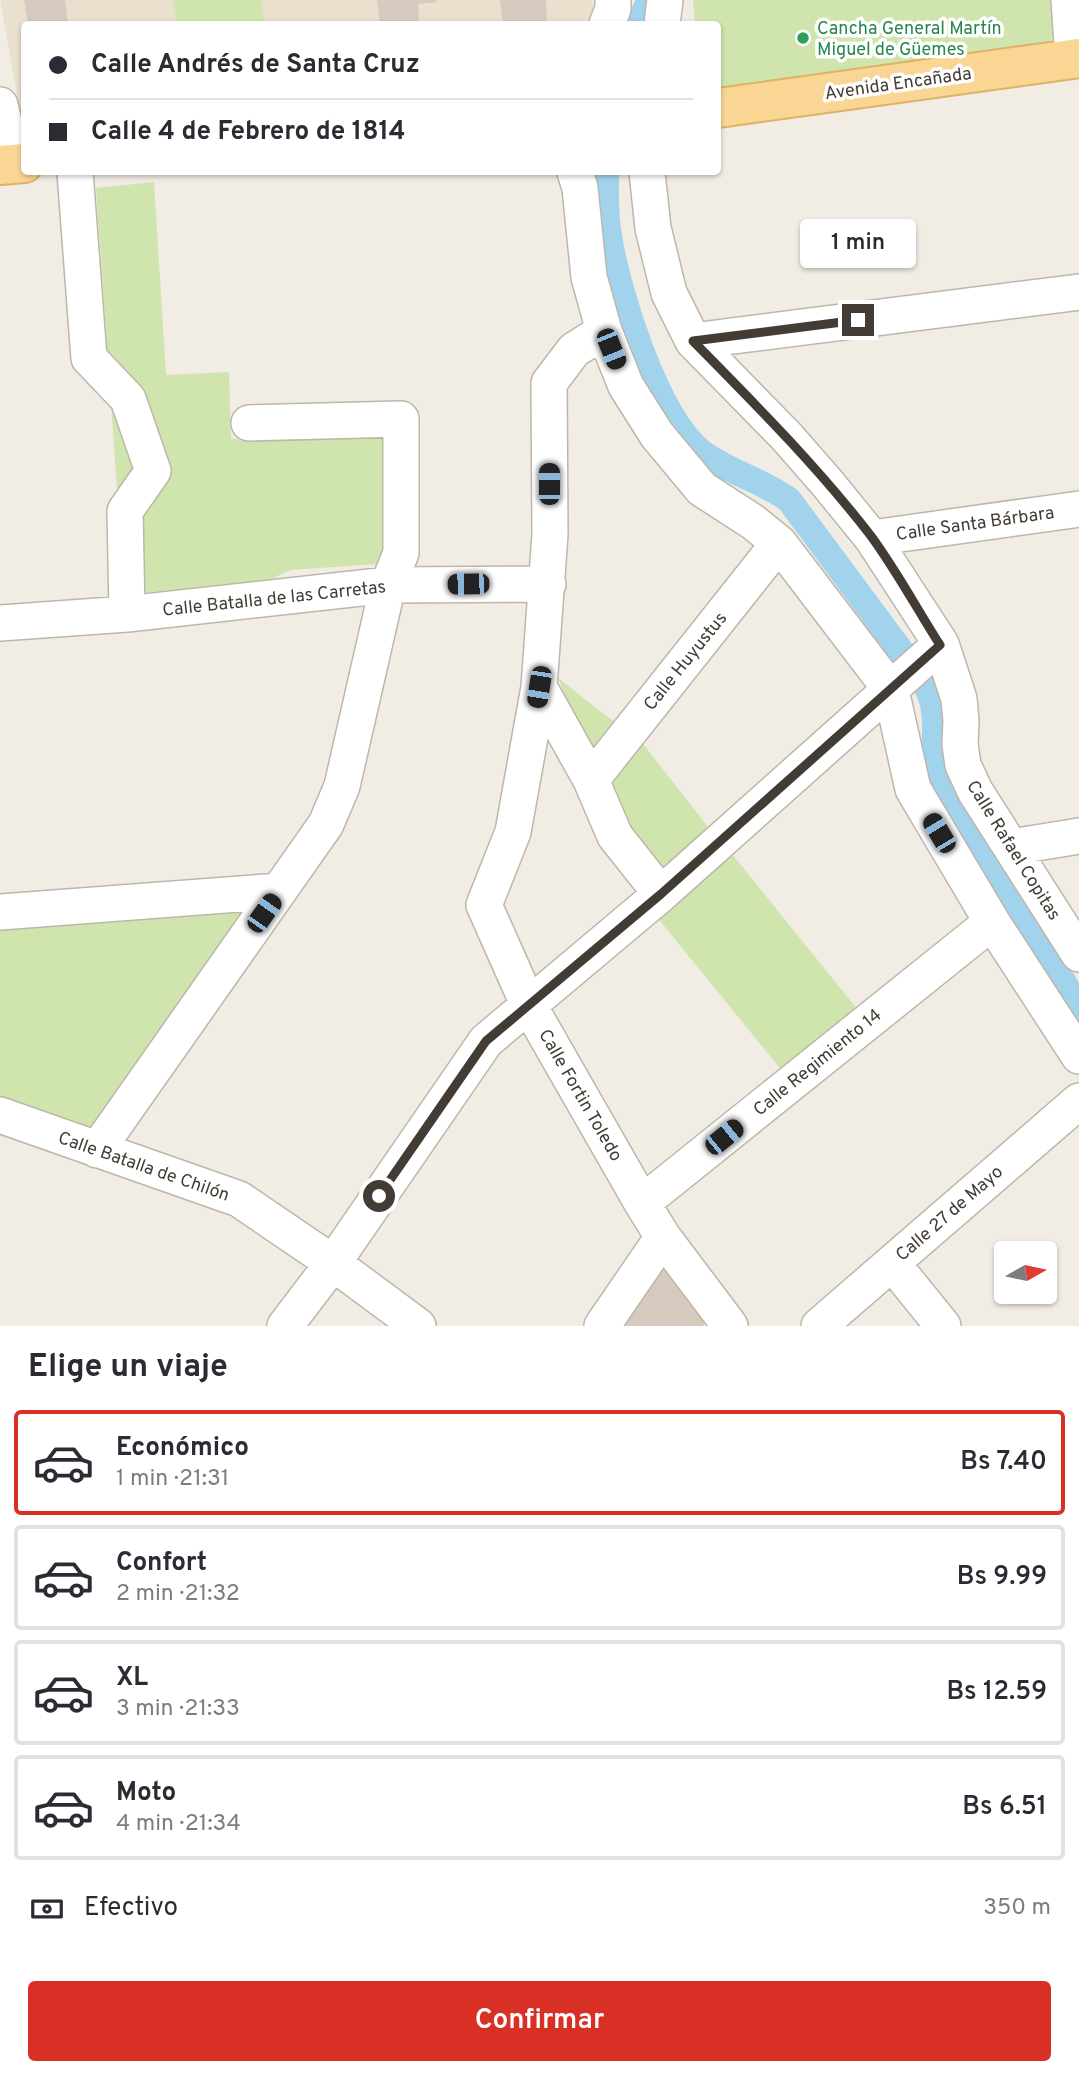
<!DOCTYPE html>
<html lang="es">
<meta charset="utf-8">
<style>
body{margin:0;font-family:Overpass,sans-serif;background:#f2f2f3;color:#2b2b33;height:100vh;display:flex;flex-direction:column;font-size:26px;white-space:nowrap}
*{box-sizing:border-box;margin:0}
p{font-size:23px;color:#7c7c81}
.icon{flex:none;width:38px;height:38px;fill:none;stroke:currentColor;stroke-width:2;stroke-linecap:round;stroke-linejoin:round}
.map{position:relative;height:1326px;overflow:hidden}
.side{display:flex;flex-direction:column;background:#fff;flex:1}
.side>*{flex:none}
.top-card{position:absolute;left:21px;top:21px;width:700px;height:154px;border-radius:7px;box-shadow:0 2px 5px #0004;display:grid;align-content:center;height:154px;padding:0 28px;background:#fff}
.needle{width:46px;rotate:81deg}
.buttons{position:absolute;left:994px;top:1241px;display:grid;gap:14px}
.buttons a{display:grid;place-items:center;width:63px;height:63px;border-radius:7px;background:#fff;box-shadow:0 2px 5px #0004;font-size:35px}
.end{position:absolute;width:32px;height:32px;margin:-16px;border:9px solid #433c34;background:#fff;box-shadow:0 0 0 4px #fff}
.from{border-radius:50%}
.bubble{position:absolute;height:49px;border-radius:7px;background:#fff;box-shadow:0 2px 5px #0004;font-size:23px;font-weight:600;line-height:49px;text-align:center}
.car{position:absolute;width:21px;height:42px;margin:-21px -10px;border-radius:9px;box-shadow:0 0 5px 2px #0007;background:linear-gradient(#222 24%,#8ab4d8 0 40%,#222 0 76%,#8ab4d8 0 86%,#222 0)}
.top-card b{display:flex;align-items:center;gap:24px;height:66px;font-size:26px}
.top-card b+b{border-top:2px solid #e1e1e2}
.top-card i{width:18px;height:18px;background:#2b2b33}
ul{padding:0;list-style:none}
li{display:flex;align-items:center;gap:21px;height:105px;margin:0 14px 10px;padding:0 14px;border:4px solid #e1e1e2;border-radius:7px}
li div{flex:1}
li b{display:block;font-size:26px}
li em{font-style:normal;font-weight:600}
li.current{border-color:#d93025}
li>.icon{width:63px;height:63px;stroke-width:1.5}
h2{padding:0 28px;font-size:32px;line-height:84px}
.pay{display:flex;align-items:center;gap:18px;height:77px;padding:0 28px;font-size:26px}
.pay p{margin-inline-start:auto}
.primary-button{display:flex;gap:14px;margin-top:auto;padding:14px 28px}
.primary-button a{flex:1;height:80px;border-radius:7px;background:#d93025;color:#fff;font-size:28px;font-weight:600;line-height:80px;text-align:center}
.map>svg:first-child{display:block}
</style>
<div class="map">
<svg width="1079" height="1326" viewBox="0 0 1079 1326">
<rect width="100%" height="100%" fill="#f1ece4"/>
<path fill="#eae0ce" d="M0,0H592L594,10L586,24H24V132Z"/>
<path fill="#d0e4ad" d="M173,0H261L265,24H177Z
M693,0H1055L1057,28L1049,44L718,88V24H695Z
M154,182L166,375L229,372L231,439L388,432L392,551L377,564L291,570L266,581L138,593L133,515L117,489L96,188Z
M558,678L618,725L591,760Z
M640,740L716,837L663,880L628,835L606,784Z
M732,854L858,1010L783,1072L656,916Z
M244,909L245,914L91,1131L0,1106V927Z"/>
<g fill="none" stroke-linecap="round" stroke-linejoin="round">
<path stroke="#a1d3ed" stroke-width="26" d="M638,24L650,0
M606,172C606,193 605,215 609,236C618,293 656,414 700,451C727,472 762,480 789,500L924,682C944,716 928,740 940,775L1079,1008"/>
</g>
<path fill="#d5cabd" d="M24,0H65L68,24H28Z
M377,0H436L437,2L418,4L419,24H380Z
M500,0H546L547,24H503Z
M658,1260L713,1313L703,1326H602Z"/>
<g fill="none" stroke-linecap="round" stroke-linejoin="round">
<defs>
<path id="minor" d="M1069,0L1073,59
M607,24L613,9V0
M662,24L665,0
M0,105L14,163
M75,172L89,358L128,399L153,471L125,511L127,614
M575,172L580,188L589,277L604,331L626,386L657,435L702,489L753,522L779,543L891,690L913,789L992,922L1079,1056
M647,172L653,228L669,293L693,341L787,437L828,484L872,538L941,644L959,699L961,720L960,744L963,765L975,791L1079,954
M604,331L574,350L549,383L550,534L539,687L513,832L484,905L528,1004L642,1203L663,1237L730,1326
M693,341L1079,292
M872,538L1079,509
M0,623L127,614L388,585L548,584
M539,687L591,780L615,836L661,894
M591,780L779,543
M1011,847L1079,836
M0,912L279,891
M0,1115L239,1199L333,1263L418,1326
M97,1150L326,824L342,786L388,585L401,553V419L249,423
M642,1203L992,922
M892,1263L943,1326
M285,1326L333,1263L486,1041L661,894L941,644
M602,1326L663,1237
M819,1326L1079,1101"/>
<path id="major" d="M718,108L1079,58
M0,165L24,163"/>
</defs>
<use href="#minor" stroke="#bfb6aa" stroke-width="38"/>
<use href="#major" stroke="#deb165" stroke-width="42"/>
<use href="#minor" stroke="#fff" stroke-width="35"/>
<use href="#major" stroke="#fad694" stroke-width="38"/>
</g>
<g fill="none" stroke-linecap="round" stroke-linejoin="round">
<path stroke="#433c34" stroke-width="9" d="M379,1196L486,1041L661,894L940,645C917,609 896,570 871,536C817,466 755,404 693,341L858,320"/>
</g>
<circle fill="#2e9e5b" stroke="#fff" stroke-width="2.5" cx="803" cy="38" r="7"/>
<g text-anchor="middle" stroke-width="7" stroke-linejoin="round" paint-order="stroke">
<g font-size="18" fill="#27864d" stroke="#fff" text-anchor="start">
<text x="817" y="34">Cancha General Martín<tspan x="817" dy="21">Miguel de Güemes</tspan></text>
</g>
<g font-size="18" fill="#433c34" stroke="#fff">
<text transform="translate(898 83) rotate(-8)" y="6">Avenida Encañada</text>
<text transform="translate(975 523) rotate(-8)" y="6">Calle Santa Bárbara</text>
<text transform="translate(274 598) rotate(-6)" y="6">Calle Batalla de las Carretas</text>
<text transform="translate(685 661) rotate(-51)" y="6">Calle Huyustus</text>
<text transform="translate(1014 850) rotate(58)" y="6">Calle Rafael Copitas</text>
<text transform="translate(817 1062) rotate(-39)" y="6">Calle Regimiento 14</text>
<text transform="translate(581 1095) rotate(60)" y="6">Calle Fortin Toledo</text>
<text transform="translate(144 1166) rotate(19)" y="6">Calle Batalla de Chilón</text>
<text transform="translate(949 1213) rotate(-41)" y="6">Calle 27 de Mayo</text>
</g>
</g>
</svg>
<div class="buttons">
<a><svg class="needle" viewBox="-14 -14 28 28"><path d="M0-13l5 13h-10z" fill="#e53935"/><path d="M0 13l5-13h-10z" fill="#7c7c81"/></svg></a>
</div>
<i class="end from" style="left:379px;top:1196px"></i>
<i class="end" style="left:858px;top:320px"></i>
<div class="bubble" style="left:800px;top:219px;width:116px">1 min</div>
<i class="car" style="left:611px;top:349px;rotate:158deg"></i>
<i class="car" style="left:549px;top:484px;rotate:0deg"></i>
<i class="car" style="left:468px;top:584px;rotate:269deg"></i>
<i class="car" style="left:539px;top:687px;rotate:189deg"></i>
<i class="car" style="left:939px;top:833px;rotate:329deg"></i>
<i class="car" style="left:264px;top:913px;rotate:35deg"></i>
<i class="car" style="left:724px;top:1137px;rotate:51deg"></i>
<div class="top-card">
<b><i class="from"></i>Calle Andrés de Santa Cruz</b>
<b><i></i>Calle 4 de Febrero de 1814</b>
</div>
</div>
<section class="side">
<h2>Elige un viaje</h2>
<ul>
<li class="current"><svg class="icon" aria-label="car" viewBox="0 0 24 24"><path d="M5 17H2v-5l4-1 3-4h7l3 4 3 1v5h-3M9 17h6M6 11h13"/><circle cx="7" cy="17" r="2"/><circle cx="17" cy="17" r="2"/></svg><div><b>Económico</b><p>1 min · 21:31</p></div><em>Bs 7.40</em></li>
<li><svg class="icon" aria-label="car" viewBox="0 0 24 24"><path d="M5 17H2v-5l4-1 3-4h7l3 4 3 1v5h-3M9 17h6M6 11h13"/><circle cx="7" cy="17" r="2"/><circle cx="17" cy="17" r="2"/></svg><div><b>Confort</b><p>2 min · 21:32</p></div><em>Bs 9.99</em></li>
<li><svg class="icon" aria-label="car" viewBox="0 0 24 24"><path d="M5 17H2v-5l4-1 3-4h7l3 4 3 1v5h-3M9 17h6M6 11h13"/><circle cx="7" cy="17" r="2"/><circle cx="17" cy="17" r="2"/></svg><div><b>XL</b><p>3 min · 21:33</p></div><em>Bs 12.59</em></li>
<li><svg class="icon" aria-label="car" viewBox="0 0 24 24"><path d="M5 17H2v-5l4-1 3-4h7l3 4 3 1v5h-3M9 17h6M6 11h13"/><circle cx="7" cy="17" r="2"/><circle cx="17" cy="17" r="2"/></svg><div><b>Moto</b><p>4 min · 21:34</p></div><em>Bs 6.51</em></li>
</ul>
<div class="pay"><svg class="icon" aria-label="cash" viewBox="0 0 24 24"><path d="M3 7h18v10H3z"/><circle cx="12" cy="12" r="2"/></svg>Efectivo<p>350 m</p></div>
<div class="primary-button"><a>Confirmar</a></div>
</section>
